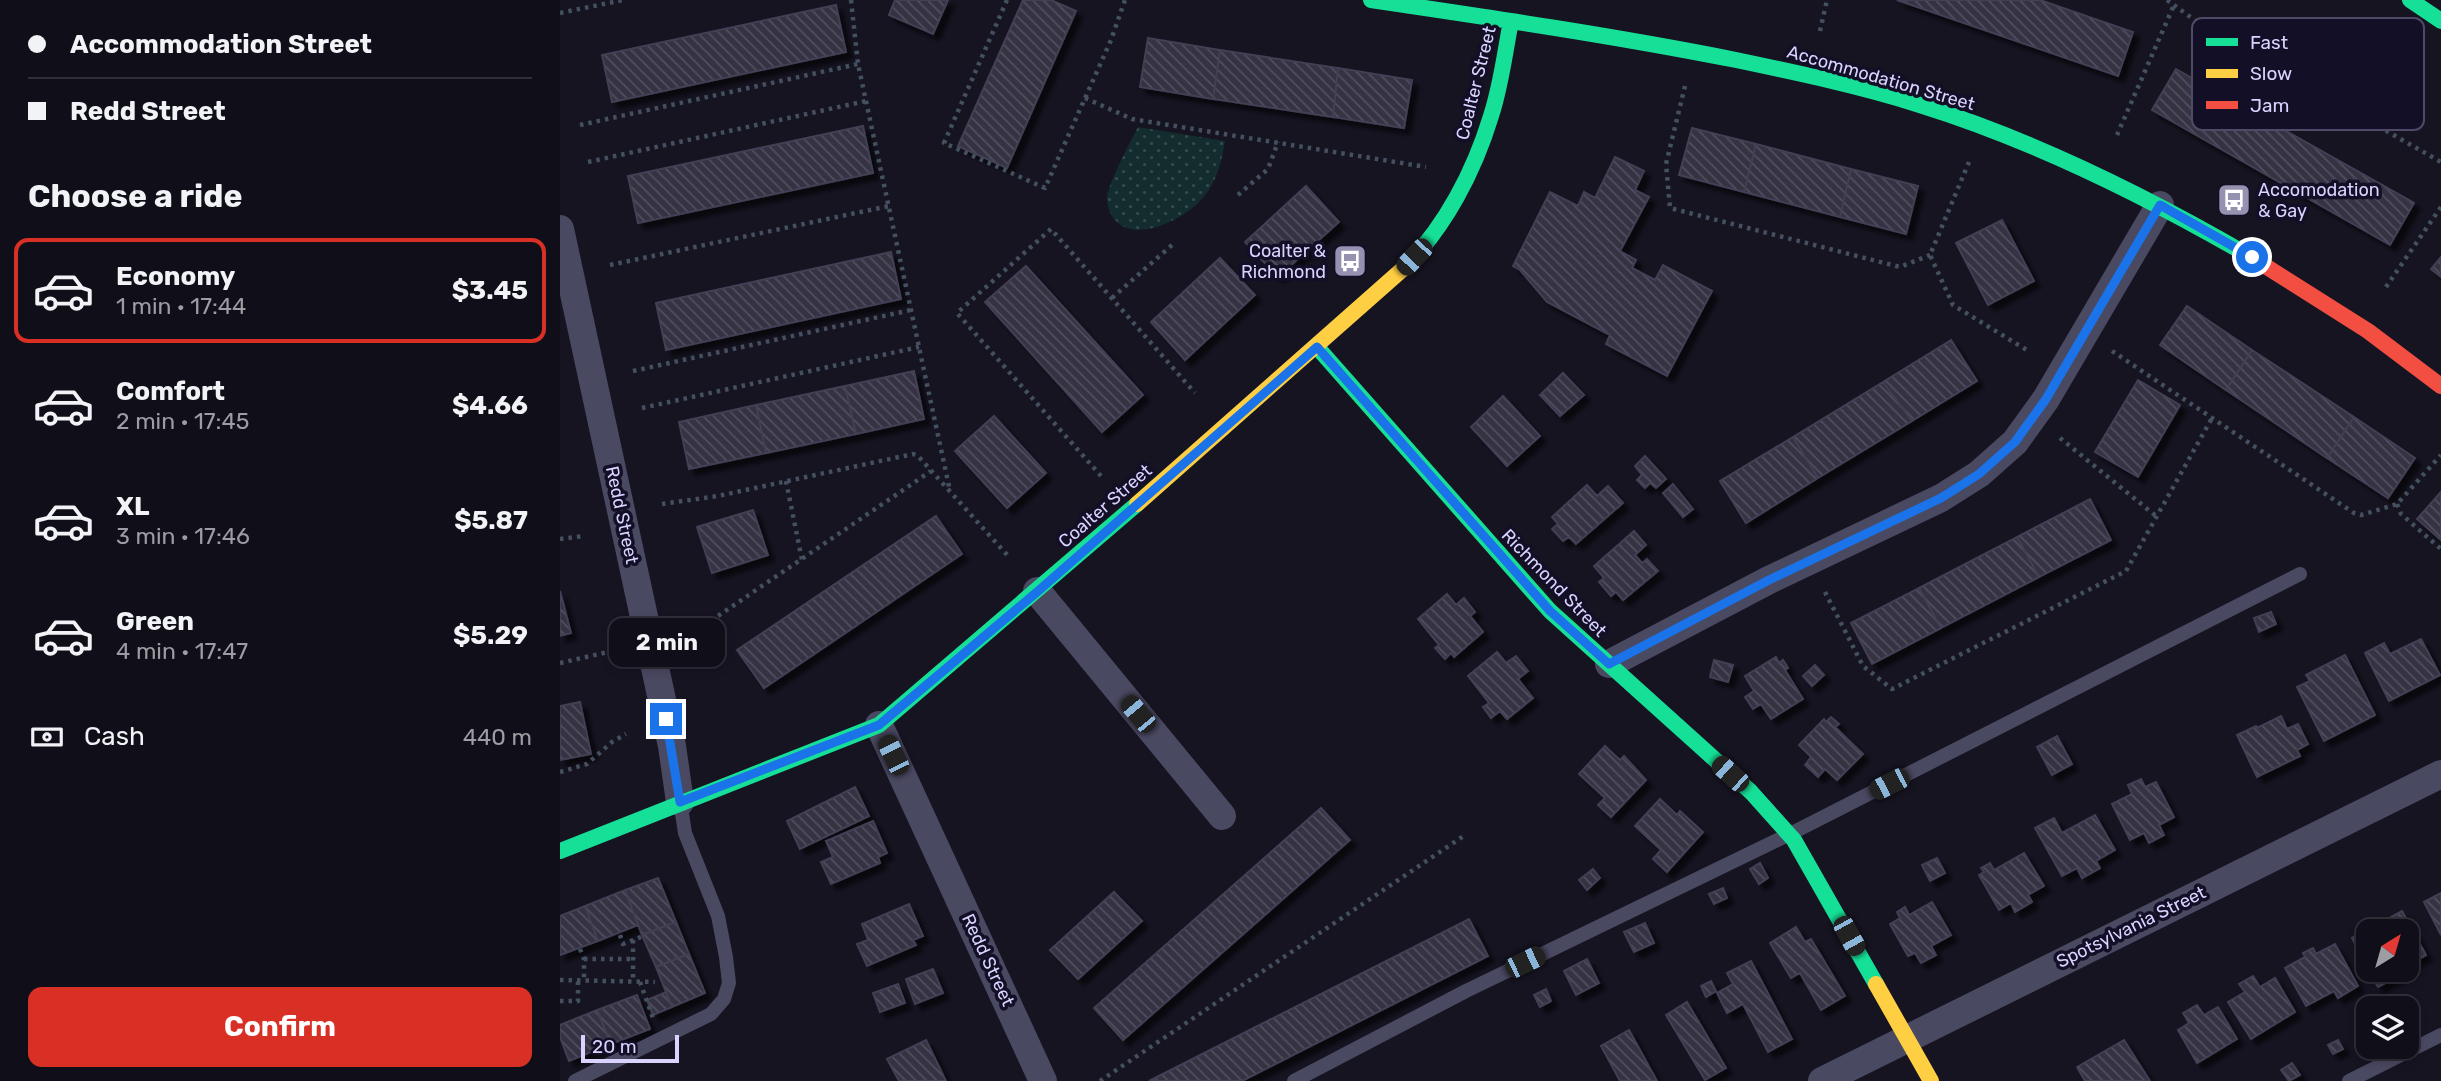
<!DOCTYPE html>
<meta charset="utf-8">
<style>
body{margin:0;font-family:Rubik,sans-serif;background:#1e1d26;color:#f1f3f6;height:100vh;display:flex;flex-direction:column;font-size:26px;white-space:nowrap}
*{box-sizing:border-box;margin:0}
p{font-size:23px;color:#9c9ca2}
.icon{flex:none;width:38px;height:38px;fill:none;stroke:currentColor;stroke-width:2;stroke-linecap:round;stroke-linejoin:round}
.map{position:relative;flex:1;overflow:hidden}
.panel{display:flex;flex-direction:column;background:#100f19;width:560px}
.panel>*{flex:none}
.hud{display:grid;align-content:center;height:154px;padding:0 28px;background:#100f19}
.needle{width:46px;rotate:37deg}
.controls{position:absolute;left:1796px;top:919px;display:grid;gap:14px}
.controls a{display:grid;place-items:center;width:63px;height:63px;border-radius:14px;background:#100f19;box-shadow:0 4px 10px #0003,0 0 0 2px #302f38;font-size:35px}
.scale{position:absolute;left:21px;bottom:18px;width:98px;box-sizing:border-box;padding-left:7px;border:4px solid #d9d4ff;border-top:0;font-size:19px;line-height:24px;white-space:nowrap;color:#d9d4ff;-webkit-text-stroke:5px #130f26;paint-order:stroke}
.end{position:absolute;width:32px;height:32px;margin:-16px;border:9px solid #1a73e8;background:#fff;box-shadow:0 0 0 4px #fff}
.from{border-radius:50%}
.bubble{position:absolute;height:49px;border-radius:14px;background:#100f19;box-shadow:0 4px 10px #0003,0 0 0 2px #302f38;font-size:23px;font-weight:700;line-height:49px;text-align:center}
.car{position:absolute;width:21px;height:42px;margin:-21px -10px;border-radius:9px;box-shadow:0 0 5px 2px #0007;background:linear-gradient(#222 24%,#8ab4d8 0 40%,#222 0 76%,#8ab4d8 0 86%,#222 0)}
.hud b{display:flex;align-items:center;gap:24px;height:66px;font-size:26px}
.hud b+b{border-top:2px solid #302f38}
.hud i{width:18px;height:18px;background:#f1f3f6}
ul{padding:0;list-style:none}
li{display:flex;align-items:center;gap:21px;height:105px;margin:0 14px 10px;padding:0 14px;border:4px solid transparent;border-radius:14px}
li div{flex:1}
li b{display:block;font-size:26px}
li em{font-style:normal;font-weight:700}
li.active{border-color:#d93025}
li>.icon{width:63px;height:63px;stroke-width:1.5}
h2{padding:0 28px;font-size:32px;line-height:84px}
.pay{display:flex;align-items:center;gap:18px;height:77px;padding:0 28px;font-size:26px}
.pay p{margin-inline-start:auto}
.action{display:flex;gap:14px;margin-top:auto;padding:14px 28px}
.action a{flex:1;height:80px;border-radius:14px;background:#d93025;color:#fff;font-size:28px;font-weight:700;line-height:80px;text-align:center}
main{display:flex;flex:1;min-height:0}
.map>svg:first-child{display:block}
</style>
<main>
<section class="panel">
<div class="hud">
<b><i class="from"></i>Accommodation Street</b>
<b><i></i>Redd Street</b>
</div>
<h2>Choose a ride</h2>
<ul>
<li class="active"><svg class="icon" aria-label="car" viewBox="0 0 24 24"><path d="M5 17H2v-5l4-1 3-4h7l3 4 3 1v5h-3M9 17h6M6 11h13"/><circle cx="7" cy="17" r="2"/><circle cx="17" cy="17" r="2"/></svg><div><b>Economy</b><p>1 min · 17:44</p></div><em>$3.45</em></li>
<li><svg class="icon" aria-label="car" viewBox="0 0 24 24"><path d="M5 17H2v-5l4-1 3-4h7l3 4 3 1v5h-3M9 17h6M6 11h13"/><circle cx="7" cy="17" r="2"/><circle cx="17" cy="17" r="2"/></svg><div><b>Comfort</b><p>2 min · 17:45</p></div><em>$4.66</em></li>
<li><svg class="icon" aria-label="car" viewBox="0 0 24 24"><path d="M5 17H2v-5l4-1 3-4h7l3 4 3 1v5h-3M9 17h6M6 11h13"/><circle cx="7" cy="17" r="2"/><circle cx="17" cy="17" r="2"/></svg><div><b>XL</b><p>3 min · 17:46</p></div><em>$5.87</em></li>
<li><svg class="icon" aria-label="car" viewBox="0 0 24 24"><path d="M5 17H2v-5l4-1 3-4h7l3 4 3 1v5h-3M9 17h6M6 11h13"/><circle cx="7" cy="17" r="2"/><circle cx="17" cy="17" r="2"/></svg><div><b>Green</b><p>4 min · 17:47</p></div><em>$5.29</em></li>
</ul>
<div class="pay"><svg class="icon" aria-label="cash" viewBox="0 0 24 24"><path d="M3 7h18v10H3z"/><circle cx="12" cy="12" r="2"/></svg>Cash<p>440 m</p></div>
<div class="action"><a>Confirm</a></div>
</section>
<div class="map">
<svg width="1881" height="1081" viewBox="0 0 1881 1081">
<defs>
<pattern id="grass-dots" width="8" height="8" patternUnits="userSpaceOnUse" patternTransform="scale(1.75)"><rect width="8" height="8" fill="#132c2d"/><path d="M2 2h.1M6 6h.1" fill="none" stroke="#354a4c" stroke-width="1.8" stroke-linecap="round"/></pattern>
<pattern id="building-back-hatch" width="6" height="6" patternUnits="userSpaceOnUse" patternTransform="scale(1.75)"><rect width="6" height="6" fill="#343243"/><path d="M-1 5l2 2M0 0l6 6M5-1l2 2" fill="none" stroke="#514f5f"/></pattern>
<filter id="shadow"><feDropShadow dx="6" dy="6" stdDeviation="2" flood-color="#0009"/></filter>
</defs>
<rect width="100%" height="100%" fill="#161421"/>
<path fill="url(#grass-dots)" d="M578,127L665,141C661,166 655,187 637,204C618,222 570,245 552,216C549,211 546,201 547,196C551,178 569,145 578,127Z"/>
<path fill="url(#building-back-hatch)" stroke="#433f54" stroke-width="2" filter="url(#shadow)" d="M335,0H388L373,34L329,15Z
M463,0H491L516,11L447,168L398,146Z
M1337,0H1480L1573,32L1558,76Z
M276,5L286,52L52,102L42,55Z
M588,38L660,50L653,99L580,87Z
M660,50L778,68L773,117L653,99Z
M778,68L852,80L844,128L773,117Z
M1616,69L1854,203L1830,245L1592,110Z
M303,126L313,173L78,223L68,176Z
M1132,128L1196,144L1184,192L1119,175Z
M1196,144L1291,169L1280,217L1184,192Z
M1055,157L1084,171L1075,190L1089,197L1060,251L1076,260L1072,268L1095,280L1103,265L1152,291L1107,376L1046,344L1050,335L987,302L960,270L953,266L990,192L1018,206L1024,192L1035,198Z
M1291,169L1358,186L1346,234L1280,217Z
M746,186L779,222L718,277L685,242Z
M1442,220L1474,281L1428,305L1396,243Z
M331,252L341,299L106,350L96,303Z
M1881,257V277L1871,269Z
M660,258L695,295L625,360L591,322Z
M466,266L583,395L542,432L425,302Z
M1627,306L1692,350L1666,390L1600,345Z
M1391,340L1417,381L1352,421L1323,382Z
M1692,350L1794,417L1767,458L1666,390Z
M354,371L364,419L296,434L285,386Z
M1003,373L1024,395L1000,416L980,395Z
M1578,380L1620,405L1578,477L1535,452Z
M1323,382L1352,421L1258,478L1233,437Z
M285,386L296,434L206,453L196,405Z
M943,396L980,436L947,466L911,427Z
M196,405L206,453L129,469L119,422Z
M434,416L486,473L447,508L395,451Z
M1794,417L1855,458L1828,498L1767,458Z
M1233,437L1258,478L1186,523L1160,481Z
M1085,456L1106,479L1096,488L1090,483L1085,488L1077,480L1082,475L1075,466Z
M1113,484L1133,509L1123,517L1103,493Z
M1027,485L1037,496L1048,486L1063,503L1016,544L1009,537L1003,541L992,529L998,524L992,517Z
M1881,492V540L1857,519Z
M1530,499L1551,540L1479,577L1457,537Z
M193,510L208,555L152,573L137,527Z
M376,516L402,554L204,688L177,650Z
M1074,531L1086,545L1075,555L1082,563L1087,559L1098,571L1063,600L1056,592L1051,596L1039,582L1044,578L1034,566Z
M1457,537L1479,577L1381,628L1359,588Z
M1359,588L1381,628L1312,664L1291,623Z
M0,591L11,633L0,636Z
M887,594L896,605L904,598L915,612L910,616L923,632L894,657L891,653L885,659L875,648L879,645L858,619Z
M1711,612L1716,624L1699,632L1694,618Z
M1861,639L1880,675L1829,701L1805,653L1824,643L1830,654Z
M937,652L946,663L956,656L968,671L958,679L973,698L947,719L940,711L931,718L923,707L929,703L908,676Z
M1785,655L1815,715L1764,741L1737,687L1750,681L1746,675Z
M1216,657L1219,663L1223,660L1228,668L1225,670L1243,699L1211,719L1201,704L1193,709L1185,697L1194,691L1185,676Z
M1154,660L1173,665L1168,682L1150,677Z
M1255,665L1264,675L1252,686L1243,676Z
M20,702L31,754L0,760V706Z
M1721,716L1727,729L1738,724L1748,744L1737,750L1740,756L1697,777L1677,735L1696,726L1697,728Z
M1271,717L1279,724L1275,727L1303,754L1277,780L1265,769L1258,777L1245,765L1251,757L1239,745L1264,719L1266,722Z
M1497,736L1512,764L1492,775L1477,747Z
M1045,746L1060,760L1064,756L1086,780L1051,817L1038,805L1045,798L1019,774Z
M1581,779L1585,787L1596,782L1614,817L1599,825L1604,835L1589,843L1584,833L1570,840L1552,804L1572,794L1568,785Z
M295,787L309,816L240,849L227,821Z
M1100,799L1117,815L1120,811L1143,832L1107,872L1093,859L1101,850L1075,826Z
M761,808L790,840L563,1040L534,1008Z
M1535,815L1555,850L1536,861L1540,868L1522,878L1517,868L1502,876L1475,828L1494,818L1502,833Z
M313,821L327,853L318,857L320,863L271,884L261,862L273,857L266,841Z
M1464,853L1484,886L1468,895L1472,902L1455,912L1451,903L1439,910L1419,875L1424,872L1421,868L1430,863L1434,870Z
M1377,858L1385,873L1370,881L1362,865Z
M1200,863L1208,878L1199,884L1190,869Z
M1033,869L1040,878L1027,890L1019,880Z
M98,878L116,922L82,935L65,890Z
M1163,888L1167,898L1154,904L1149,894Z
M65,890L78,925L38,941L25,906Z
M554,892L582,921L518,979L490,950Z
M1881,893V935L1864,902Z
M1372,902L1391,935L1371,946L1376,955L1361,963L1355,953L1348,956L1330,924L1340,918L1337,912L1345,907L1349,915Z
M349,904L363,936L353,940L356,945L307,966L297,944L308,940L302,924Z
M25,906L38,941L0,955V916Z
M1842,911L1866,955L1851,963L1853,968L1818,987L1808,970H1846V931H1808V968L1792,938Z
M909,919L928,956L682,1081H589Z
M116,922L129,954L96,967L82,935Z
M1085,923L1094,943L1074,952L1064,932Z
M1236,927L1245,942L1251,939L1285,996L1261,1010L1240,973L1231,978L1210,943Z
M1775,944L1798,986L1778,998L1774,991L1746,1006L1725,968L1745,957L1743,953L1753,948L1756,954Z
M129,954L145,993L112,1007L96,967Z
M1027,959L1039,983L1016,995L1004,971Z
M1191,961L1232,1039L1208,1052L1183,1004L1167,1013L1157,993L1173,984L1167,973Z
M373,969L383,993L355,1004L346,979Z
M1693,976L1700,987L1715,978L1735,1012L1691,1039L1668,1002L1685,992L1679,984Z
M1151,981L1156,991L1146,997L1141,986Z
M338,984L345,1003L320,1012L313,993Z
M986,989L991,1001L980,1007L974,995Z
M106,992L112,1007L93,1015L87,1000Z
M77,995L90,1029L51,1044L37,1010Z
M1127,1002L1166,1068L1145,1080L1106,1015Z
M1637,1005L1644,1015L1658,1007L1677,1039L1637,1063L1618,1030L1629,1023L1623,1013Z
M37,1010L51,1044L9,1061L0,1037V1025Z
M1069,1030L1097,1081H1060L1041,1046Z
M366,1040L386,1081H339L327,1059Z
M1564,1040L1590,1081H1525L1517,1067Z
M1778,1040L1783,1049L1773,1054L1768,1045Z
M1732,1063L1740,1075L1729,1081L1721,1070Z"/>
<g fill="none" stroke-linecap="round" stroke-linejoin="round">
<path stroke="#44505f" stroke-width="4.5" stroke-dasharray="3.5 5" stroke-linecap="butt" d="M291,0L298,64L390,491
M447,0L384,143L485,188L551,40L565,0
M1607,0L1647,29L1881,162
M0,13L63,0
M1260,31L1267,0
M1125,86L1106,164L1110,208L1340,267L1370,255
M525,98L572,119L866,167
M20,125L298,64
M1557,135L1614,5
M28,162L306,101
M1409,162L1370,255L1393,305L1470,352
M678,195L708,169L718,142
M50,265L329,206
M1826,287L1881,207
M552,298L612,245
M1552,351L1794,513L1801,515L1837,504L1881,455
M73,371L351,310
M82,408L359,347
M1500,438L1596,516
M541,476L397,313L491,229L635,393
M226,481L242,560
M102,504L158,496L353,454L358,456L449,557
M1837,504L1841,514L1881,549
M0,539L24,536
M1265,592L1303,666L1332,689L1566,571L1652,418
M130,635L371,471
M0,663L48,652
M0,772L27,764L52,742L66,734
M60,935L63,944L81,937
M73,940V980
M20,949L24,959V981
M24,959H73
M0,980L95,982
M80,982L93,1018
M0,1001H18V980
M540,1081L905,835"/>
<path stroke="#4a4962" stroke-width="14" d="M15,1081L151,1014L164,999L169,983L166,957L158,916L125,833L121,807
M734,1081L906,991L1230,834L1740,574
M1789,1081L1881,1035"/>
<path stroke="#4a4962" stroke-width="28" d="M0,229L112,746L120,802
M477,591L662,816
M1049,664L1209,580L1381,498L1419,474L1455,442L1486,399L1600,205
M319,725L483,1081
M1262,1081L1881,774"/>
<path stroke="#16e098" stroke-width="16" d="M811,0C933,18 1055,36 1176,60C1238,73 1300,86 1360,105C1476,141 1586,196 1691,257
M1850,0L1881,21
M844,268C885,227 914,172 931,116C941,86 945,52 951,21
M757,347L990,611L1191,792L1234,840L1316,984
M0,851L319,725L577,504"/>
<path stroke="#ffcf43" stroke-width="16" d="M577,504L844,268
M1316,984L1371,1081"/>
<path stroke="#f24e42" stroke-width="16" d="M1691,257L1808,331L1881,386"/>
</g>
<g fill="none" stroke-linecap="round" stroke-linejoin="round">
<path stroke="#1a73e8" stroke-width="9" d="M106,719L120,802L319,725L477,592L757,347L990,611L1049,664L1209,580L1381,498L1419,474L1455,442L1486,399L1600,205L1692,257"/>
</g>
<defs>
<symbol id="bus-square" viewBox="-11 -11 22 22"><rect x="-9" y="-9" width="18" height="18" rx="4" fill="#9591b1" stroke="#130f26"/><path d="M-5-6H5V4H4V6H2V4H-2V6H-4V4H-5ZM-3.5-4V0h7V-4ZM-3.5 1.2v1.5H-2V1.2ZM2 1.2v1.5H3.5V1.2Z" fill="#fff"/></symbol>
</defs>
<g fill-rule="evenodd">
<use href="#bus-square" x="1655" y="181" width="38" height="38"/>
<use href="#bus-square" x="771" y="242" width="38" height="38"/>
</g>
<g text-anchor="middle" stroke-width="7" stroke-linejoin="round" paint-order="stroke">
<g font-size="18" fill="#d9d4ff" stroke="#130f26">
<text transform="translate(1321 78) rotate(16)" y="6">Accommodation Street</text>
<text transform="translate(916 83) rotate(-76)" y="6">Coalter Street</text>
<text transform="translate(545 506) rotate(-41)" y="6">Coalter Street</text>
<text transform="translate(62 515) rotate(78)" y="6">Redd Street</text>
<text transform="translate(994 583) rotate(46)" y="6">Richmond Street</text>
<text transform="translate(1571 927) rotate(-26)" y="6">Spotsylvania Street</text>
<text transform="translate(428 960) rotate(65)" y="6">Redd Street</text>
</g>
<g font-size="18" fill="#d9d4ff" stroke="#130f26" text-anchor="start">
<text x="1698" y="196">Accomodation<tspan x="1698" dy="21">&amp; Gay</tspan></text>
<text x="766" y="257" text-anchor="end">Coalter &amp;<tspan x="766" dy="21">Richmond</tspan></text>
</g>
</g>
<rect x="1632" y="18" width="232" height="112" rx="10" fill="#130f26" stroke="#4e4a67" stroke-width="2"/>
<rect x="1646" y="38" width="32" height="8" fill="#16e098"/>
<rect x="1646" y="69" width="32" height="9" fill="#ffcf43"/>
<rect x="1646" y="101" width="32" height="8" fill="#f24e42"/>
<g font-size="19" fill="#d9d4ff">
<text x="1690" y="49">Fast</text>
<text x="1690" y="80">Slow</text>
<text x="1690" y="112">Jam</text>
</g>
</svg>
<div class="controls">
<a><svg class="needle" viewBox="-14 -14 28 28"><path d="M0-13l5 13h-10z" fill="#e53935"/><path d="M0 13l5-13h-10z" fill="#9c9ca2"/></svg></a>
<a><svg class="icon" aria-label="layers" viewBox="0 0 24 24"><path d="M12 4l9 5-9 5-9-5zM3 14l9 5 9-5"/></svg></a>
</div>
<div class="scale">20 m</div>
<i class="end from" style="left:1692px;top:257px"></i>
<i class="end" style="left:106px;top:719px"></i>
<div class="bubble" style="left:49px;top:618px;width:116px">2 min</div>
<i class="car" style="left:854px;top:257px;rotate:223deg"></i>
<i class="car" style="left:578px;top:714px;rotate:320deg"></i>
<i class="car" style="left:333px;top:755px;rotate:334deg"></i>
<i class="car" style="left:1170px;top:774px;rotate:312deg"></i>
<i class="car" style="left:1329px;top:784px;rotate:243deg"></i>
<i class="car" style="left:1289px;top:936px;rotate:151deg"></i>
<i class="car" style="left:965px;top:962px;rotate:64deg"></i>
</div>
</main>
